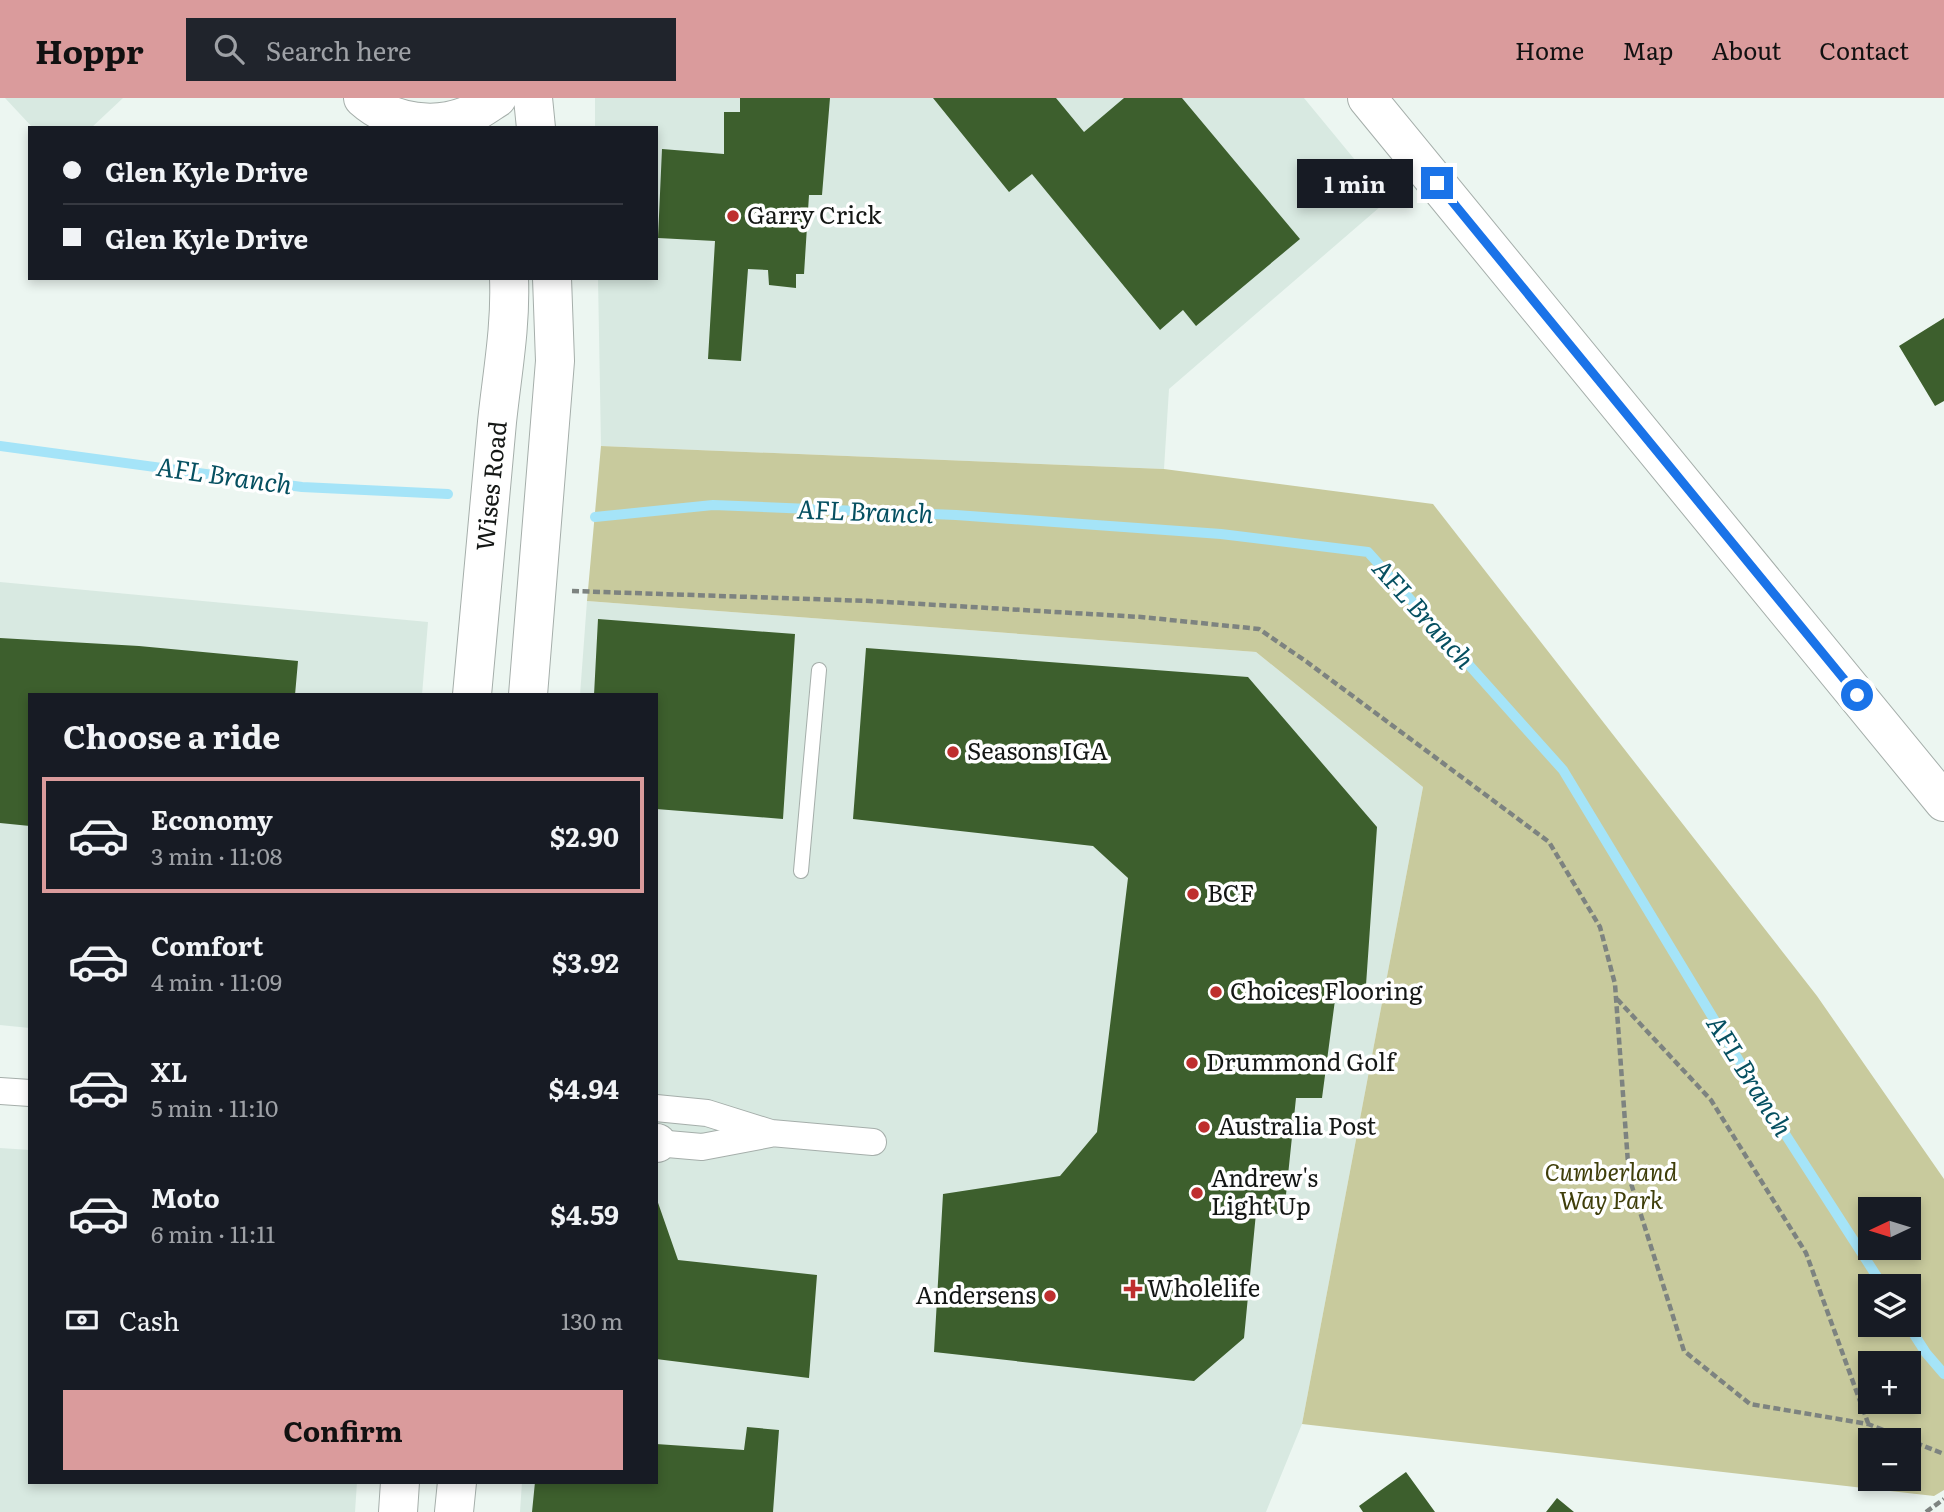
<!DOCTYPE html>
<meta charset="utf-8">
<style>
body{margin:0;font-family:Literata,serif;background:#20242c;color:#f1f3f6;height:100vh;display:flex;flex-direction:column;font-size:26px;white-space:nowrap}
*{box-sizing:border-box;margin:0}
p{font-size:23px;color:#9ea1a6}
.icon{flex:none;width:38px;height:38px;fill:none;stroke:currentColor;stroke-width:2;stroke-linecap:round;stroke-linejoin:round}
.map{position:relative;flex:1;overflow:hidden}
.side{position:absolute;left:28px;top:595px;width:630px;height:791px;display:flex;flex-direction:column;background:#171b24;border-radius:0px;box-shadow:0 4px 10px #0003}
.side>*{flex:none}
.banner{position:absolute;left:28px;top:28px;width:630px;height:154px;border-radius:0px;box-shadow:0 4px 10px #0003;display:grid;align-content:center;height:154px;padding:0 35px;background:#171b24}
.needle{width:46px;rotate:266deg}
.fabs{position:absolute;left:1858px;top:1099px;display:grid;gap:14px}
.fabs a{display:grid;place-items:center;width:63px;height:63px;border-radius:0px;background:#171b24;box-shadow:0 4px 10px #0003;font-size:35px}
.end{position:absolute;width:32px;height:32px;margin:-16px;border:9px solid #1a73e8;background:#fff;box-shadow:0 0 0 4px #fff}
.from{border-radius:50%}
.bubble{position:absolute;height:49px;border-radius:0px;background:#171b24;box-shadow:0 4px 10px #0003;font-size:23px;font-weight:700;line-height:49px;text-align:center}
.banner b{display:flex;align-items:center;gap:24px;height:66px;font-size:26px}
.banner b+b{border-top:2px solid #363941}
.banner i{width:18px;height:18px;background:#f1f3f6}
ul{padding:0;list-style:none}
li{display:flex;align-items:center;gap:21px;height:116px;margin:0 14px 10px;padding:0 21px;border:4px solid transparent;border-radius:0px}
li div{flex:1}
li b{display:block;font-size:26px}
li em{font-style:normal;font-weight:700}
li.on{border-color:#da9b9c}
li>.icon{width:63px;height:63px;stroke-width:1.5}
h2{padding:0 35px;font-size:32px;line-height:84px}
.pay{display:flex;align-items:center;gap:18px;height:77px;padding:0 35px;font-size:26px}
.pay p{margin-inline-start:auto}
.action{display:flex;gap:14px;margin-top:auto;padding:14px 35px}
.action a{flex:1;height:80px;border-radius:0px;background:#da9b9c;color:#111;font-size:28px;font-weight:700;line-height:80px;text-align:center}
header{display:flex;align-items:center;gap:42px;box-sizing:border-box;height:98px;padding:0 35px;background:#da9b9c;color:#111}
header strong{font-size:33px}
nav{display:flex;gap:38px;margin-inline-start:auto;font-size:24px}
.search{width:490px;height:63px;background:#20242c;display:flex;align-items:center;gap:18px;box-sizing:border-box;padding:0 24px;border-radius:0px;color:#9ea1a6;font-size:26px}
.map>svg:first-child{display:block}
</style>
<header>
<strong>Hoppr</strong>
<div class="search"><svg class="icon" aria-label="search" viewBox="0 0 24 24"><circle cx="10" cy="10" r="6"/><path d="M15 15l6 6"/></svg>Search here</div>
<nav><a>Home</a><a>Map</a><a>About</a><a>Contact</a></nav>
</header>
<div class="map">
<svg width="1944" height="1414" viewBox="0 0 1944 1414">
<rect width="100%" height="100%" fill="#ecf6f1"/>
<path fill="#d8e9e1" d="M5,0H123L91,30H33Z
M595,0H1304L1388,102L1169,291L1164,371L601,348L598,180H656V30H595Z
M0,484L428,524L422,597H30V930L0,927Z
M587,503L1256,554L1423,689L1302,1326L1266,1414H520L522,1384H656V597H580Z
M0,1050L30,1052V1384H357L355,1414H0Z"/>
<path fill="#c8ca9d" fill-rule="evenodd" d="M601,348L1164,371L1433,406L1817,898L1944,1081V1392L1934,1398L1302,1326L1423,689L1256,554L587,503ZM1871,1111H1909V1150H1871ZM1871,1188H1909V1227H1871ZM1871,1265H1909V1304H1871ZM1871,1342H1909V1381H1871Z"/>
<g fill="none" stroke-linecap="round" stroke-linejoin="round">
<path stroke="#a5e4f8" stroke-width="10" d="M0,348L302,389L448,396
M595,419L713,407L956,417L1221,436L1368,454L1563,672L1758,994L1883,1188
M1908,1227L1926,1255L1944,1276"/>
</g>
<path fill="#3d5f2d" d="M740,0H830L822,97H809L804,176H796V190L769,187L768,172L748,171L741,263L708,261L715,143L658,140L662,51L724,56V14H740Z
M933,0H1056L1084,34L1124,0H1182L1300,141L1196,228L1183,212L1160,232L1032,76L1009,94Z
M1944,220V303L1935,308L1899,248Z
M598,521L795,536L783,721L656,711V597H594Z
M0,540L139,548L298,563L295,597H30V728L0,725Z
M866,550L1248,579L1377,729L1366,887H1337L1322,1000H1296L1284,1116L1256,1115L1244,1240L1194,1283L934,1254L943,1096L1060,1078L1097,1034L1128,780L1093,748L853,721Z
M656,1099L678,1162L817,1177L809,1280L656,1261Z
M747,1329L779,1332L773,1414H532L535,1384H656V1346L744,1352Z
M1406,1374L1435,1414H1363L1359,1408Z
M1557,1400L1574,1414H1546Z"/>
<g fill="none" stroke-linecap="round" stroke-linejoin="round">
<defs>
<path id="lane" d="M801,773L819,572"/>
<path id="street" d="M0,993L30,995
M656,1010L707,1015L771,1035L873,1044
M656,1045L702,1049L770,1036"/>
<path id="secondary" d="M363,0C392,26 437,32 473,15C481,11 489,5 497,0
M533,0L536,30
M1367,0L1944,704
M472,597C480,506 488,415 497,324C502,276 511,229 509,180
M528,597L555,263L552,180
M656,1045H657
M398,1414L400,1384
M454,1414L457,1384"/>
</defs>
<use href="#lane" stroke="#a5aeaa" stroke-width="16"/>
<use href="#street" stroke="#a5aeaa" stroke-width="28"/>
<use href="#secondary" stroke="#a5aeaa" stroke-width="40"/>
<path stroke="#7d8380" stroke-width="4.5" stroke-dasharray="7 3.5" stroke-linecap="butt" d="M572,493L870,503L1141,519L1259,531L1307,564L1549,744L1600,829L1615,886L1629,1079L1684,1253L1750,1306L1868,1326L1944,1356
M1617,901L1711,1002L1806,1155L1868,1325
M1926,1414L1944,1401"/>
<use href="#lane" stroke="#fff" stroke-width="14"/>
<use href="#street" stroke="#fff" stroke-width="26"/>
<use href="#secondary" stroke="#fff" stroke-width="38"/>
</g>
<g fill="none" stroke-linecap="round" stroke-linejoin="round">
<path stroke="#1a73e8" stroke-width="9" d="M1437,85L1857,597"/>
</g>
<g fill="#be2f2e" stroke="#fff" stroke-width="2.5">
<circle cx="733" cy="118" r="7"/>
<circle cx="953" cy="654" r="7"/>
<circle cx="1193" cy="796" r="7"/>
<circle cx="1216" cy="894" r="7"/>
<circle cx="1192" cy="965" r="7"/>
<circle cx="1204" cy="1029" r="7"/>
<circle cx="1197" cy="1095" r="7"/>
<path d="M1129.5 1180.5h7v7h7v7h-7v7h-7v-7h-7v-7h7z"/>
<circle cx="1050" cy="1198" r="7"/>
</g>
<g text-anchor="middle" stroke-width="7" stroke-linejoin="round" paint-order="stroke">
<g font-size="24" fill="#141715" stroke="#fff" text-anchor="start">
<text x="747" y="126">Garry Crick</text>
<text x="967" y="662">Seasons IGA</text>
<text x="1207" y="804">BCF</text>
<text x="1230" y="902">Choices Flooring</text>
<text x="1206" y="973">Drummond Golf</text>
<text x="1218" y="1037">Australia Post</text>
<text x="1211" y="1089">Andrew's<tspan x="1211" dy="28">Light Up</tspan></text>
<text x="1147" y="1199">Wholelife</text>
<text x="1036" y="1206" text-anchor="end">Andersens</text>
</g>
<g font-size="24" fill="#141715" stroke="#fff">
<text transform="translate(492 388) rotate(-84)" y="8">Wises Road</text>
</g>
<g font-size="24" font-style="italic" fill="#3f3e0a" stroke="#fff">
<text x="1611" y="1083">Cumberland<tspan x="1611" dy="28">Way Park</tspan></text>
</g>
<g font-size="26" font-style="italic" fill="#065061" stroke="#fff">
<text transform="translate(224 378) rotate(8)" y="9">AFL Branch</text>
<text transform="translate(865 414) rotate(2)" y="9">AFL Branch</text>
<text transform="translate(1423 516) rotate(48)" y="9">AFL Branch</text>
<text transform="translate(1749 978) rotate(58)" y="9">AFL Branch</text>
</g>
</g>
</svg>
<div class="fabs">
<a><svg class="needle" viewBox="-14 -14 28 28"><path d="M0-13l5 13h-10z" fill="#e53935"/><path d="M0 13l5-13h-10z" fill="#9ea1a6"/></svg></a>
<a><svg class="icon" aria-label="layers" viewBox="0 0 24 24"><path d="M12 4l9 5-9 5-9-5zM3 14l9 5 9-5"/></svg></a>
<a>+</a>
<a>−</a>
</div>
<i class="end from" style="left:1857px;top:597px"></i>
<i class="end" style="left:1437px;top:85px"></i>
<div class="bubble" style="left:1297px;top:61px;width:116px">1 min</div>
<div class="banner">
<b><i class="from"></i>Glen Kyle Drive</b>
<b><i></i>Glen Kyle Drive</b>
</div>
<section class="side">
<h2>Choose a ride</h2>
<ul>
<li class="on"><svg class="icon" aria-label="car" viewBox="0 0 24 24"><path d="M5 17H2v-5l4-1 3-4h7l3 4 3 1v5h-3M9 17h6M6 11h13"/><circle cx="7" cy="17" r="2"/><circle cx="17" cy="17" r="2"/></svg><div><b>Economy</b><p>3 min · 11:08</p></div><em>$2.90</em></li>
<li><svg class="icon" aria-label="car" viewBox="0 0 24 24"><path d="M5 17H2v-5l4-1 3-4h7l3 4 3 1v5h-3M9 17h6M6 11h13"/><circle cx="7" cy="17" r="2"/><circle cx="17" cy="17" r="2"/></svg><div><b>Comfort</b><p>4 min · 11:09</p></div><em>$3.92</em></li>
<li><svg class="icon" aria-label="car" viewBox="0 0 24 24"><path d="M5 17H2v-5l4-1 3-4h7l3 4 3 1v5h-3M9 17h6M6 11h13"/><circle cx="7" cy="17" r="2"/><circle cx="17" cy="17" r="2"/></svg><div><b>XL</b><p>5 min · 11:10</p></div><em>$4.94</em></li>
<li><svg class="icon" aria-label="car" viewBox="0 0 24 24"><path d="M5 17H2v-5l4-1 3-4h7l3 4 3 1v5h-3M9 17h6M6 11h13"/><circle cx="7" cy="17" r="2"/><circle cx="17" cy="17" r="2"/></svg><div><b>Moto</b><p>6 min · 11:11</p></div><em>$4.59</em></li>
</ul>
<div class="pay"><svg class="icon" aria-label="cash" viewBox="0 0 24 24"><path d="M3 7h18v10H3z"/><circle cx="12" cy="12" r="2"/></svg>Cash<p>130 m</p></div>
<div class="action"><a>Confirm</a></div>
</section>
</div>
